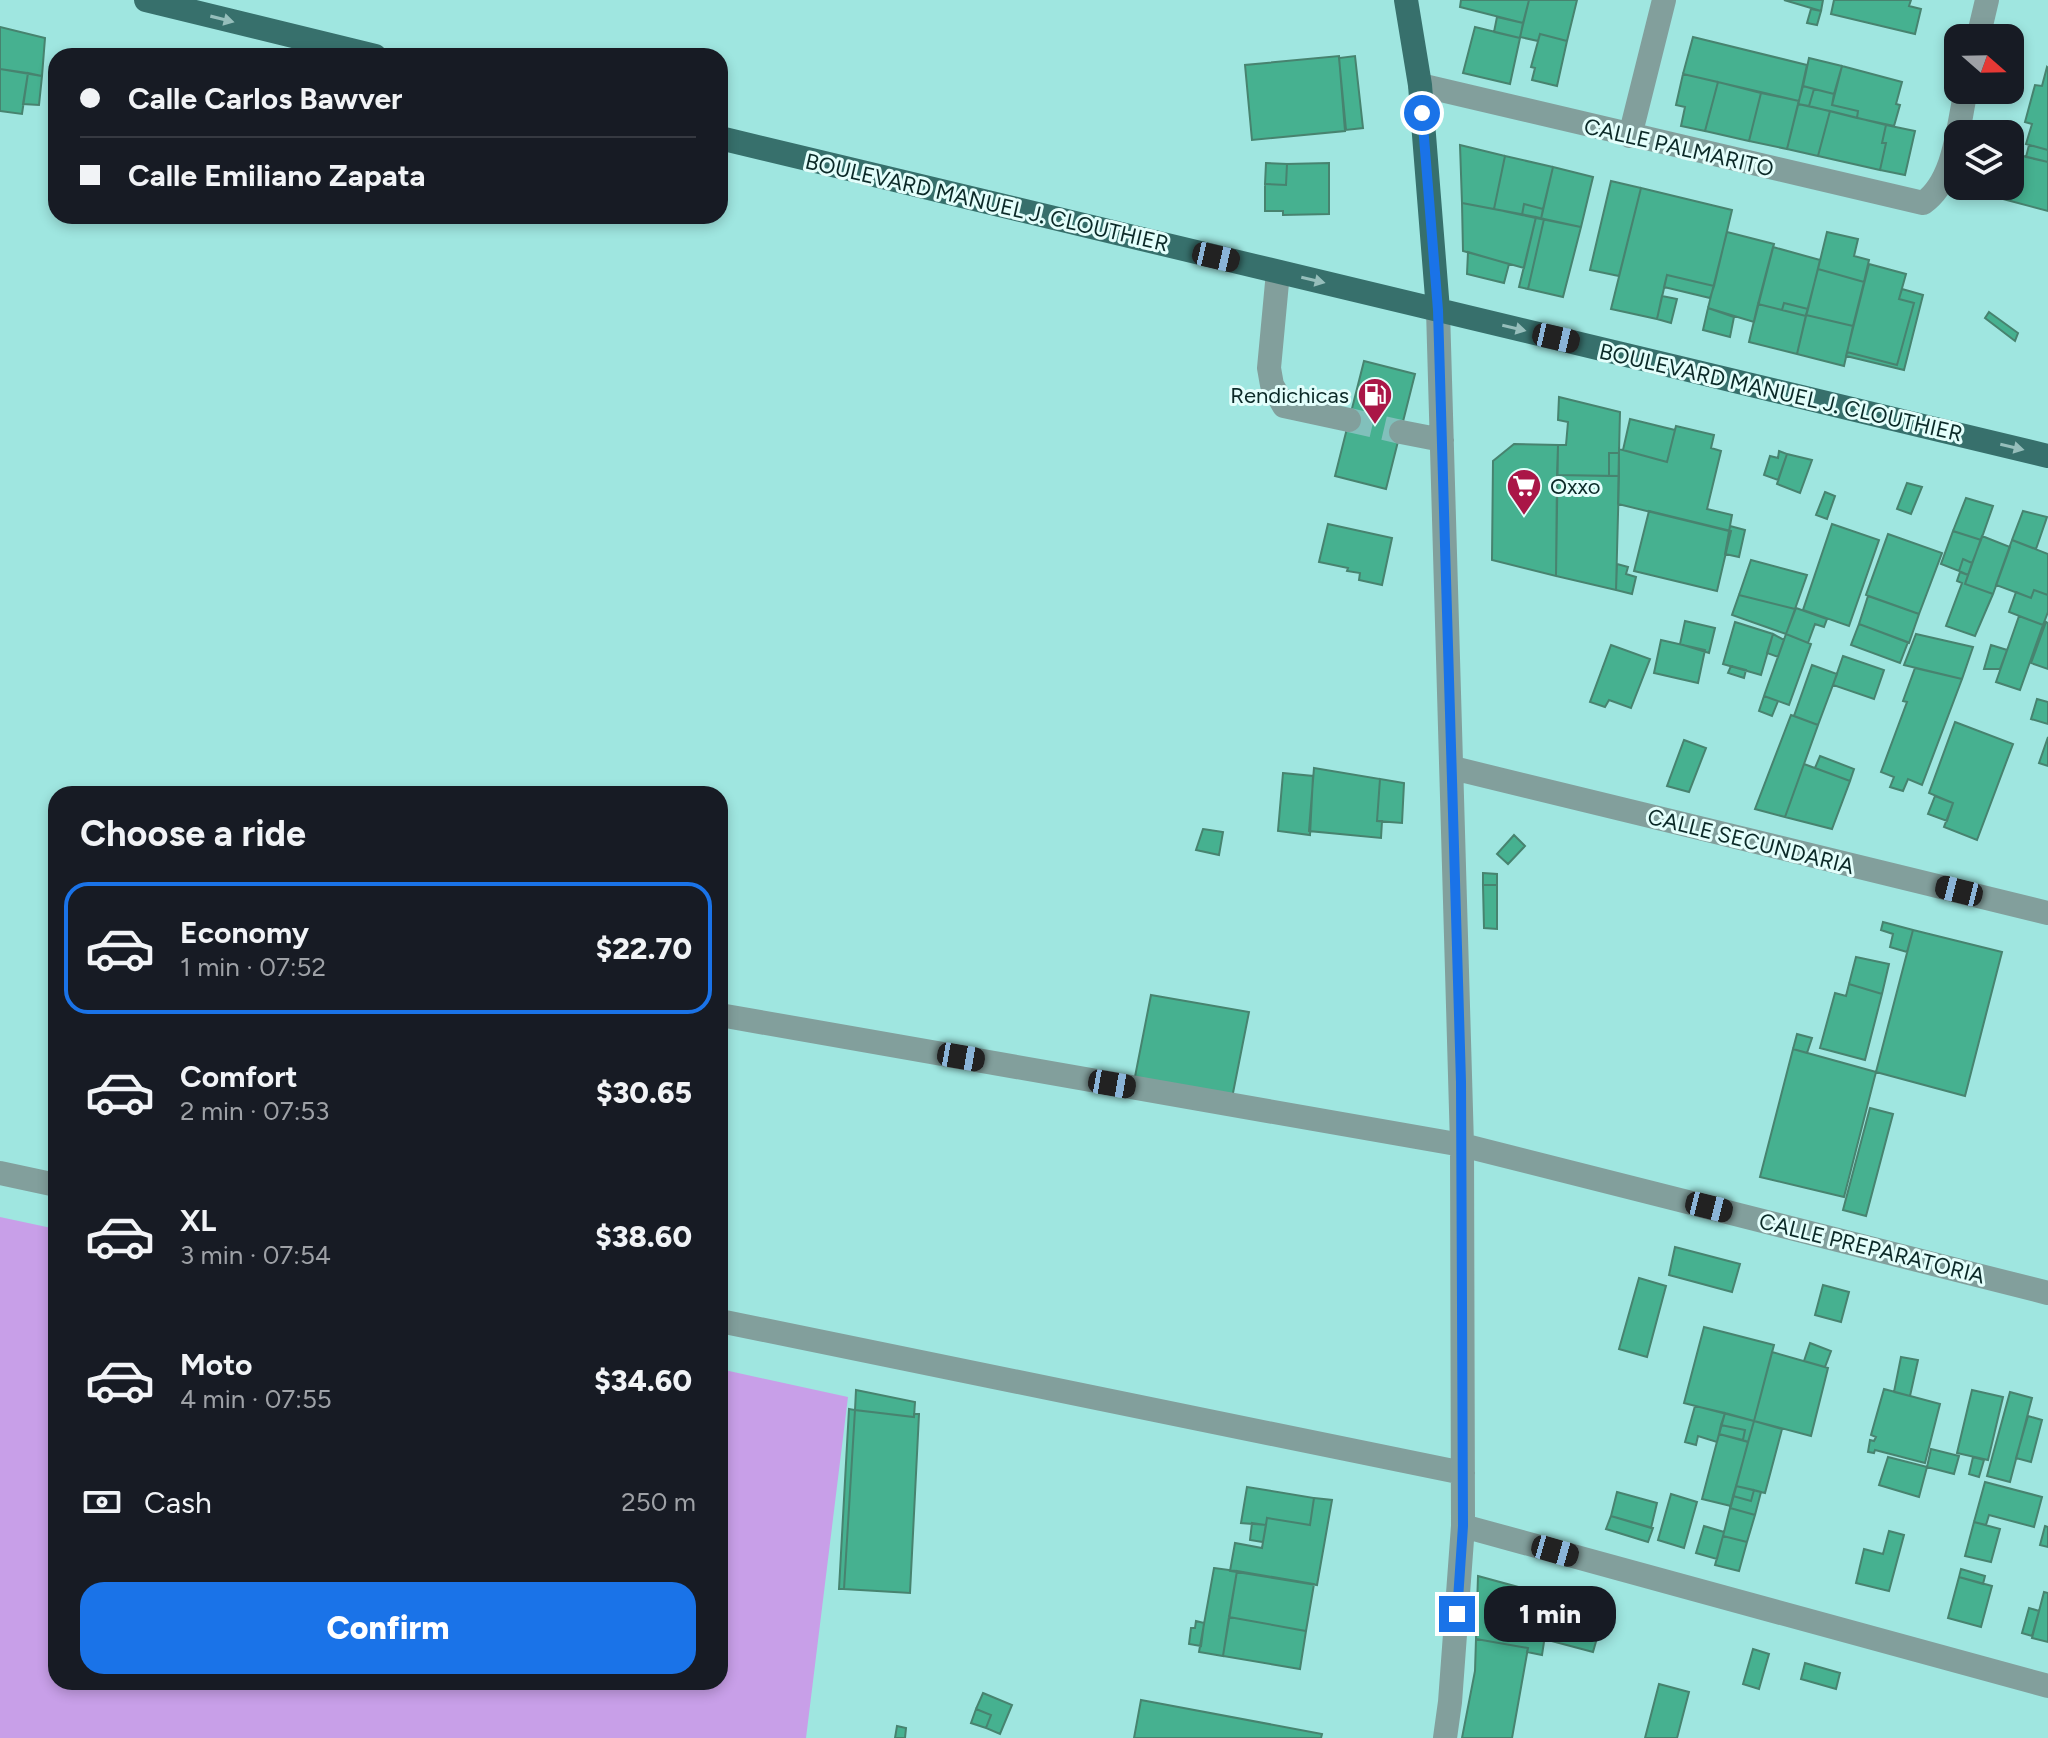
<!DOCTYPE html>
<meta charset="utf-8">
<style>
body{margin:0;font-family:Figtree,sans-serif;background:#242831;color:#f1f3f6;height:100vh;display:flex;flex-direction:column;font-size:30px;white-space:nowrap}
*{box-sizing:border-box;margin:0}
p{font-size:26px;color:#9ea1a6}
.icon{flex:none;width:44px;height:44px;fill:none;stroke:currentColor;stroke-width:2;stroke-linecap:round;stroke-linejoin:round}
.map{position:relative;flex:1;overflow:hidden}
.side{position:absolute;left:48px;top:786px;width:680px;height:904px;display:flex;flex-direction:column;background:#171b24;border-radius:24px;box-shadow:0 4px 12px #0003}
.side>*{flex:none}
.guide{position:absolute;left:48px;top:48px;width:680px;height:176px;border-radius:24px;box-shadow:0 4px 12px #0003;display:grid;align-content:center;height:176px;padding:0 32px;background:#171b24}
.needle{width:52px;rotate:110deg}
.tools{position:absolute;left:1944px;top:24px;display:grid;gap:16px}
.tools a{display:grid;place-items:center;width:80px;height:80px;border-radius:16px;background:#171b24;box-shadow:0 4px 12px #0003;font-size:40px}
.end{position:absolute;width:36px;height:36px;margin:-18px;border:10px solid #1a73e8;background:#fff;box-shadow:0 0 0 4px #fff}
.from{border-radius:50%}
.bubble{position:absolute;height:56px;border-radius:24px;background:#171b24;box-shadow:0 4px 12px #0003;font-size:26px;font-weight:800;line-height:56px;text-align:center}
.car{position:absolute;width:24px;height:48px;margin:-24px -12px;border-radius:10px;box-shadow:0 0 6px 2px #0007;background:linear-gradient(#222 24%,#8ab4d8 0 40%,#222 0 76%,#8ab4d8 0 86%,#222 0)}
.guide b{display:flex;align-items:center;gap:28px;height:76px;font-size:30px}
.guide b+b{border-top:2px solid #363941}
.guide i{width:20px;height:20px;background:#f1f3f6}
ul{padding:0;list-style:none}
li{display:flex;align-items:center;gap:24px;height:132px;margin:0 16px 12px;padding:0 16px;border:4px solid transparent;border-radius:24px}
li div{flex:1}
li b{display:block;font-size:30px}
li em{font-style:normal;font-weight:800}
li.on{border-color:#1a73e8}
li>.icon{width:72px;height:72px;stroke-width:1.5}
h2{padding:0 32px;font-size:36px;line-height:96px}
.pay{display:flex;align-items:center;gap:20px;height:88px;padding:0 32px;font-size:30px}
.pay p{margin-inline-start:auto}
.primary-button{display:flex;gap:16px;margin-top:auto;padding:16px 32px}
.primary-button a{flex:1;height:92px;border-radius:24px;background:#1a73e8;color:#fff;font-size:32px;font-weight:800;line-height:92px;text-align:center}
.map>svg:first-child{display:block}
</style>
<div class="map">
<svg width="2048" height="1738" viewBox="0 0 2048 1738">
<rect width="100%" height="100%" fill="#9fe6e0"/>
<path fill="#c89fe8" d="M0,1217L56,1229V1682H720V1369L848,1397L806,1738H0Z"/>
<path fill="#46b190" stroke="#47836f" stroke-width="2" d="M1461,0H1529L1523,23L1460,7Z
M1529,0H1577L1567,41L1540,34L1538,41L1520,37Z
M1784,0H1823L1821,11Z
M1834,0H1911L1909,6L1921,9L1915,34L1831,14Z
M1811,9L1821,11L1817,25L1807,23Z
M1497,17L1523,23L1520,38L1494,32Z
M0,27L45,38L42,76L0,69Z
M1475,27L1520,38L1510,84L1463,73Z
M1540,34L1567,41L1557,86L1532,80L1535,68L1531,67Z
M1693,37L1807,65L1799,101L1683,74Z
M1339,56L1345,131L1252,140L1245,65Z
M1355,56L1363,128L1346,130L1339,58Z
M1809,58L1842,66L1834,94L1803,86Z
M1842,66L1902,82L1896,104L1900,105L1894,126L1857,118L1858,111L1832,105Z
M2047,67L2048,68V150L2026,144L2032,124L2025,122L2035,85L2042,86Z
M0,69L28,73L22,114L0,111Z
M28,73L42,76L39,105L23,104Z
M1683,74L1718,82L1705,131L1681,126L1685,107L1676,105Z
M1718,82L1761,93L1749,141L1705,131Z
M1803,86L1814,89L1809,106L1798,104Z
M1814,89L1834,94L1832,105L1858,111L1857,118L1809,106Z
M1761,93L1799,101L1787,149L1749,141Z
M1798,104L1830,111L1818,156L1787,149Z
M1830,111L1886,125L1882,143H1886L1880,170L1818,156Z
M1886,125L1915,131L1905,175L1880,170L1886,143H1882Z
M1460,145L1505,156L1494,209L1462,203Z
M2029,145L2048,150V162L2026,157Z
M2015,154L2048,162V211L1988,195L1991,186H2010V169Z
M1505,156L1553,167L1543,209L1524,204L1522,215L1494,209Z
M1266,163L1287,164L1286,185L1265,184Z
M1329,163V214L1283,215V211H1265V184L1286,185L1287,164Z
M1553,167L1593,177L1581,227L1541,219Z
M1611,181L1641,188L1619,276L1590,270Z
M1641,188L1732,210L1714,286L1667,275L1657,319L1611,309Z
M1462,203L1536,217L1524,268L1463,251Z
M1524,204L1543,209L1541,219L1522,215Z
M1536,217L1544,219L1528,289L1519,287Z
M1544,219L1581,227L1563,297L1528,289Z
M1727,232L1774,244L1754,322L1708,308Z
M1827,232L1858,239L1854,256L1869,260L1864,282L1818,269Z
M1773,247L1820,260L1808,309L1784,303L1782,310L1758,304Z
M1468,252L1509,264L1504,283L1467,274Z
M1869,264L1906,274L1899,299L1914,303L1897,365L1847,352Z
M1818,269L1864,282L1853,326L1806,315Z
M1667,275L1714,286L1710,298L1664,287Z
M1902,289L1923,295L1904,370L1846,356L1847,352L1897,365L1914,303L1899,299Z
M1662,296L1677,299L1671,323L1657,319Z
M1784,303L1808,309L1806,316L1782,310Z
M1758,304L1806,316L1797,354L1749,342Z
M1708,308L1734,317L1730,337L1703,330Z
M1989,312L2018,333L2015,341L1985,318Z
M1806,315L1853,326L1844,366L1797,354Z
M1364,361L1415,374L1386,489L1335,476Z
M1559,397L1620,412L1619,453H1609V476L1557,475L1558,445H1566L1568,422L1558,420Z
M1630,419L1675,430L1667,462L1623,450Z
M1676,426L1714,435L1711,448L1721,451L1707,509L1732,515L1729,531L1618,504L1619,449L1667,462Z
M1514,444L1558,445L1556,576L1492,560L1493,461Z
M1779,451L1787,454L1778,480L1764,475L1770,456L1778,458Z
M1609,453H1619V476H1609Z
M1787,454L1812,460L1800,493L1777,484Z
M1557,475L1619,476L1616,590L1556,576Z
M1907,483L1922,487L1911,514L1897,509Z
M1825,492L1835,496L1827,519L1816,515Z
M1966,498L1993,506L1981,540L1953,531Z
M1649,511L1731,531L1717,591L1634,571Z
M2023,511L2047,517L2036,549L2012,540Z
M1328,524L1392,538L1382,585L1359,580L1360,573L1347,571L1348,568L1319,562Z
M1832,524L1879,540L1849,626L1803,610Z
M1730,526L1745,530L1739,557L1725,554Z
M1953,531L1981,540L1972,563L1963,559L1959,571L1941,564Z
M1888,534L1942,553L1919,614L1866,595Z
M1982,536L2010,547L1993,594L1965,584Z
M2012,540L2048,554V595L2034,590L2031,598L1996,585Z
M1963,559L1972,563L1968,575L1959,571Z
M1751,560L1807,575L1795,609L1739,595Z
M1617,564L1628,567L1626,574L1636,577L1632,594L1616,590Z
M1960,572L1968,575L1965,584L1993,594L1975,636L1946,626L1962,583L1957,581Z
M2034,590L2048,595V612L2043,625L2009,612L2016,592L2031,598Z
M1739,595L1795,609L1786,634L1732,615Z
M1868,596L1919,614L1909,643L1859,624Z
M1796,608L1827,619L1824,627L1815,624L1808,643L1786,634Z
M2019,616L2043,625L2020,690L1996,682Z
M1685,621L1715,628L1709,653L1680,644Z
M1735,622L1773,634L1761,675L1723,664Z
M2046,622L2048,623V669L2031,663Z
M1859,624L1908,642L1900,663L1851,645Z
M1773,634L1784,640L1778,657L1767,653Z
M1786,634L1811,644L1789,705L1764,696Z
M1916,634L1973,647L1962,679L1904,665Z
M1661,640L1705,650L1698,683L1654,673Z
M1611,645L1650,659L1631,708L1609,700L1605,707L1590,702Z
M1991,645L2007,650L2000,669H1984Z
M1843,656L1884,670L1874,699L1833,685Z
M1812,665L1837,674L1818,725L1794,716Z
M1731,666L1746,670L1744,678L1728,673Z
M1915,668L1962,679L1922,785L1908,779L1903,791L1890,787L1894,777L1881,772L1907,702L1903,701Z
M1764,696L1778,701L1772,716L1759,711Z
M2037,699L2048,702V724L2031,719Z
M1791,715L1818,725L1785,817L1755,809Z
M1955,722L2013,744L1977,840L1944,827L1953,803L1929,793Z
M2048,737V766L2039,763Z
M1684,740L1706,748L1689,792L1667,786Z
M1820,756L1854,769L1850,781L1815,768Z
M1804,764L1850,781L1832,829L1785,817Z
M1314,768L1380,779L1377,821H1382L1381,838L1309,831Z
M1283,773L1313,776L1310,835L1278,831Z
M1380,779L1404,783L1402,823L1377,821Z
M1935,796L1953,803L1947,821L1928,814Z
M1203,829L1223,832L1219,855L1196,850Z
M1514,835L1525,846L1508,864L1497,854Z
M1483,873L1497,874V885H1483Z
M1483,885H1497V929L1484,928Z
M1883,922L1913,930L1907,952L1890,947L1893,934L1881,930Z
M1913,930L2002,952L1965,1096L1876,1072Z
M1856,957L1889,964L1882,994L1849,984Z
M1849,984L1882,994L1865,1060L1820,1048L1835,993L1846,996Z
M1151,995L1249,1012L1231,1103L1133,1087Z
M1797,1034L1812,1038L1807,1053L1793,1049Z
M1793,1049L1876,1072L1844,1197L1760,1177Z
M1870,1108L1893,1114L1866,1216L1843,1210Z
M1675,1247L1740,1264L1732,1292L1669,1275Z
M1639,1278L1666,1286L1647,1357L1619,1349Z
M1823,1285L1849,1292L1841,1322L1815,1315Z
M1704,1327L1774,1345L1754,1421L1684,1403Z
M1810,1343L1831,1351L1825,1367L1804,1361Z
M1772,1352L1828,1368L1811,1436L1754,1421Z
M1901,1357L1918,1360L1910,1396L1894,1392Z
M1884,1389L1940,1404L1925,1463L1875,1450L1874,1453L1868,1452L1870,1440L1874,1441L1876,1437L1871,1435Z
M856,1390L915,1402L914,1417L855,1410Z
M1972,1390L2003,1397L1988,1460L1957,1453Z
M2010,1392L2032,1398L2010,1482L1987,1476Z
M1695,1406L1725,1413L1717,1442L1698,1436L1696,1445L1685,1442Z
M849,1409L855,1410L844,1589H839Z
M855,1410L914,1417V1414H919L910,1593L844,1589Z
M1725,1413L1754,1421L1748,1442L1743,1440L1745,1430L1721,1425Z
M2028,1416L2042,1420L2031,1462L2016,1458Z
M1754,1421L1782,1429L1765,1493L1736,1486Z
M1721,1425L1745,1430L1743,1440L1719,1434Z
M1719,1434L1748,1442L1731,1506L1702,1499Z
M1931,1449L1959,1456L1954,1474L1927,1467Z
M1888,1457L1927,1467L1919,1497L1879,1485Z
M1973,1457L1984,1460L1979,1477L1969,1474Z
M1985,1482L2042,1497L2034,1527L1989,1515L1986,1525L1974,1522Z
M1736,1486L1754,1490L1751,1501L1733,1496Z
M1247,1487L1314,1498L1310,1525L1267,1518L1266,1525L1241,1523Z
M1754,1490L1761,1492L1755,1515L1730,1508L1733,1496L1751,1501Z
M1617,1492L1657,1503L1651,1528L1611,1516Z
M1671,1494L1697,1502L1684,1548L1658,1540Z
M1314,1498L1332,1500L1317,1585L1230,1571L1235,1543L1262,1548L1267,1518L1310,1525Z
M1730,1508L1755,1515L1747,1542L1723,1536Z
M1611,1516L1653,1528L1648,1542L1606,1529Z
M1974,1522L2000,1529L1991,1562L1965,1556Z
M1252,1523L1266,1525L1263,1542L1250,1540Z
M1704,1526L1724,1532L1717,1559L1696,1553Z
M2045,1526L2048,1527V1547L2040,1545Z
M1889,1531L1904,1535L1889,1591L1856,1583L1864,1549L1883,1554Z
M1723,1536L1747,1542L1739,1571L1715,1565Z
M1214,1568L1237,1571L1223,1656L1199,1652Z
M1961,1569L1985,1576L1983,1584L1959,1577Z
M1237,1571L1314,1584L1306,1631L1229,1617Z
M1478,1576L1551,1596L1542,1655L1527,1652L1528,1648L1476,1639Z
M1959,1577L1992,1586L1981,1627L1948,1618Z
M2044,1592L2048,1593V1642L2032,1638Z
M1551,1596L1605,1610L1593,1652L1544,1639Z
M2029,1608L2039,1611L2032,1636L2022,1633Z
M1229,1617L1306,1631L1300,1669L1223,1656Z
M1196,1621L1204,1623L1201,1646L1189,1644L1191,1628H1195Z
M1476,1639L1528,1648L1512,1738H1462L1475,1671Z
M1753,1649L1769,1654L1759,1689L1743,1684Z
M1805,1663L1840,1673L1836,1689L1801,1679Z
M1659,1684L1689,1692L1677,1738H1645Z
M983,1693L1012,1705L1000,1734L986,1728L991,1715L976,1709Z
M1141,1700L1322,1734L1321,1738H1134Z
M976,1709L991,1715L986,1728L971,1723Z
M897,1726L906,1728L905,1738H895Z"/>
<g fill="none" stroke-linecap="round" stroke-linejoin="round">
<path stroke="#81c0bb" stroke-width="24" stroke-dasharray="24 12" stroke-linecap="butt" d="M1349,420L1401,432"/>
<path stroke="#829f9c" stroke-width="24" d="M1978,38L1987,0
M1420,85L1923,203C1955,181 1958,126 1966,90
M1630,136L1664,0
M1278,272L1269,368L1272,385L1284,406L1349,420
M1438,310L1462,1145L1463,1526L1450,1702L1445,1738
M1401,432L1442,440
M1453,768L2048,913
M720,1015L1462,1145L2048,1293
M0,1173L56,1185
M720,1321L1463,1473
M1463,1526L2048,1686"/>
<path stroke="#37706c" stroke-width="24" d="M146,0L375,56
M1406,0L1420,85L1438,310
M720,138L2048,456"/>
</g>
<defs><path id="oneway-solid" d="M-6-.8H1V-3.2L6.5 0L1 3.2V.8H-6Z" transform="scale(2)"/></defs>
<g fill="#96bebb">
<use href="#oneway-solid" transform="translate(222 19) rotate(14)"/>
<use href="#oneway-solid" transform="translate(1313 280) rotate(13)"/>
<use href="#oneway-solid" transform="translate(1514 328) rotate(13)"/>
<use href="#oneway-solid" transform="translate(2012 447) rotate(13)"/>
</g>
<g fill="none" stroke-linecap="round" stroke-linejoin="round">
<path stroke="#1a73e8" stroke-width="10" d="M1422,113L1438,310L1461,1082L1463,1526L1457,1614"/>
</g>
<defs>
<symbol id="fuel-pin" viewBox="-11 -11 22 30"><path d="M0 17L-7.5 6A9.5 9.5 0 1 1 7.5 6Z" fill="#aa1647" stroke="#e3fefb"/><path d="M-5.5-6h7V0h2V4h1.3V-2.5L3-4.5l.8-.8L6-3V5H2.5V1h-1V6h-7ZM-4.2-4.7v3.2H.2V-4.7Z" fill="#fff"/></symbol>
<symbol id="supermarket-pin" viewBox="-11 -11 22 30"><path d="M0 17L-7.5 6A9.5 9.5 0 1 1 7.5 6Z" fill="#aa1647" stroke="#e3fefb"/><path d="M-6-5.5h2.5l.6 2H6L4.5 2H-2.5L-4.4-4H-6ZM-1.5 3.2a1.3 1.3 0 1 0 .1 0ZM3 3.2a1.3 1.3 0 1 0 .1 0Z" fill="#fff"/></symbol>
</defs>
<g fill-rule="evenodd">
<use href="#fuel-pin" x="1355" y="375" width="40" height="54"/>
<use href="#supermarket-pin" x="1504" y="466" width="40" height="54"/>
</g>
<g text-anchor="middle" stroke-width="6" stroke-linejoin="round" paint-order="stroke">
<g font-size="22" fill="#0b2927" stroke="#e3fefb">
<text transform="translate(1679 147) rotate(13)" y="8">CALLE PALMARITO</text>
<text transform="translate(987 202) rotate(13)" y="8">BOULEVARD MANUEL J. CLOUTHIER</text>
<text transform="translate(1781 392) rotate(13)" y="8">BOULEVARD MANUEL J. CLOUTHIER</text>
<text transform="translate(1751 841) rotate(14)" y="8">CALLE SECUNDARIA</text>
<text transform="translate(1872 1248) rotate(14)" y="8">CALLE PREPARATORIA</text>
</g>
<g font-size="22" fill="#0b2927" stroke="#e3fefb" text-anchor="end">
<text x="1349" y="403">Rendichicas</text>
<text x="1550" y="494" text-anchor="start">Oxxo</text>
</g>
</g>
</svg>
<div class="tools">
<a><svg class="needle" viewBox="-14 -14 28 28"><path d="M0-13l5 13h-10z" fill="#e53935"/><path d="M0 13l5-13h-10z" fill="#9ea1a6"/></svg></a>
<a><svg class="icon" aria-label="layers" viewBox="0 0 24 24"><path d="M12 4l9 5-9 5-9-5zM3 14l9 5 9-5"/></svg></a>
</div>
<i class="end from" style="left:1422px;top:113px"></i>
<i class="end" style="left:1457px;top:1614px"></i>
<div class="bubble" style="left:1484px;top:1586px;width:132px">1 min</div>
<i class="car" style="left:1216px;top:257px;rotate:103deg"></i>
<i class="car" style="left:1556px;top:338px;rotate:103deg"></i>
<i class="car" style="left:1959px;top:891px;rotate:284deg"></i>
<i class="car" style="left:961px;top:1057px;rotate:100deg"></i>
<i class="car" style="left:1112px;top:1084px;rotate:100deg"></i>
<i class="car" style="left:1709px;top:1207px;rotate:104deg"></i>
<i class="car" style="left:1555px;top:1551px;rotate:106deg"></i>
<div class="guide">
<b><i class="from"></i>Calle Carlos Bawver</b>
<b><i></i>Calle Emiliano Zapata</b>
</div>
<section class="side">
<h2>Choose a ride</h2>
<ul>
<li class="on"><svg class="icon" aria-label="car" viewBox="0 0 24 24"><path d="M5 17H2v-5l4-1 3-4h7l3 4 3 1v5h-3M9 17h6M6 11h13"/><circle cx="7" cy="17" r="2"/><circle cx="17" cy="17" r="2"/></svg><div><b>Economy</b><p>1 min · 07:52</p></div><em>$22.70</em></li>
<li><svg class="icon" aria-label="car" viewBox="0 0 24 24"><path d="M5 17H2v-5l4-1 3-4h7l3 4 3 1v5h-3M9 17h6M6 11h13"/><circle cx="7" cy="17" r="2"/><circle cx="17" cy="17" r="2"/></svg><div><b>Comfort</b><p>2 min · 07:53</p></div><em>$30.65</em></li>
<li><svg class="icon" aria-label="car" viewBox="0 0 24 24"><path d="M5 17H2v-5l4-1 3-4h7l3 4 3 1v5h-3M9 17h6M6 11h13"/><circle cx="7" cy="17" r="2"/><circle cx="17" cy="17" r="2"/></svg><div><b>XL</b><p>3 min · 07:54</p></div><em>$38.60</em></li>
<li><svg class="icon" aria-label="car" viewBox="0 0 24 24"><path d="M5 17H2v-5l4-1 3-4h7l3 4 3 1v5h-3M9 17h6M6 11h13"/><circle cx="7" cy="17" r="2"/><circle cx="17" cy="17" r="2"/></svg><div><b>Moto</b><p>4 min · 07:55</p></div><em>$34.60</em></li>
</ul>
<div class="pay"><svg class="icon" aria-label="cash" viewBox="0 0 24 24"><path d="M3 7h18v10H3z"/><circle cx="12" cy="12" r="2"/></svg>Cash<p>250 m</p></div>
<div class="primary-button"><a>Confirm</a></div>
</section>
</div>
